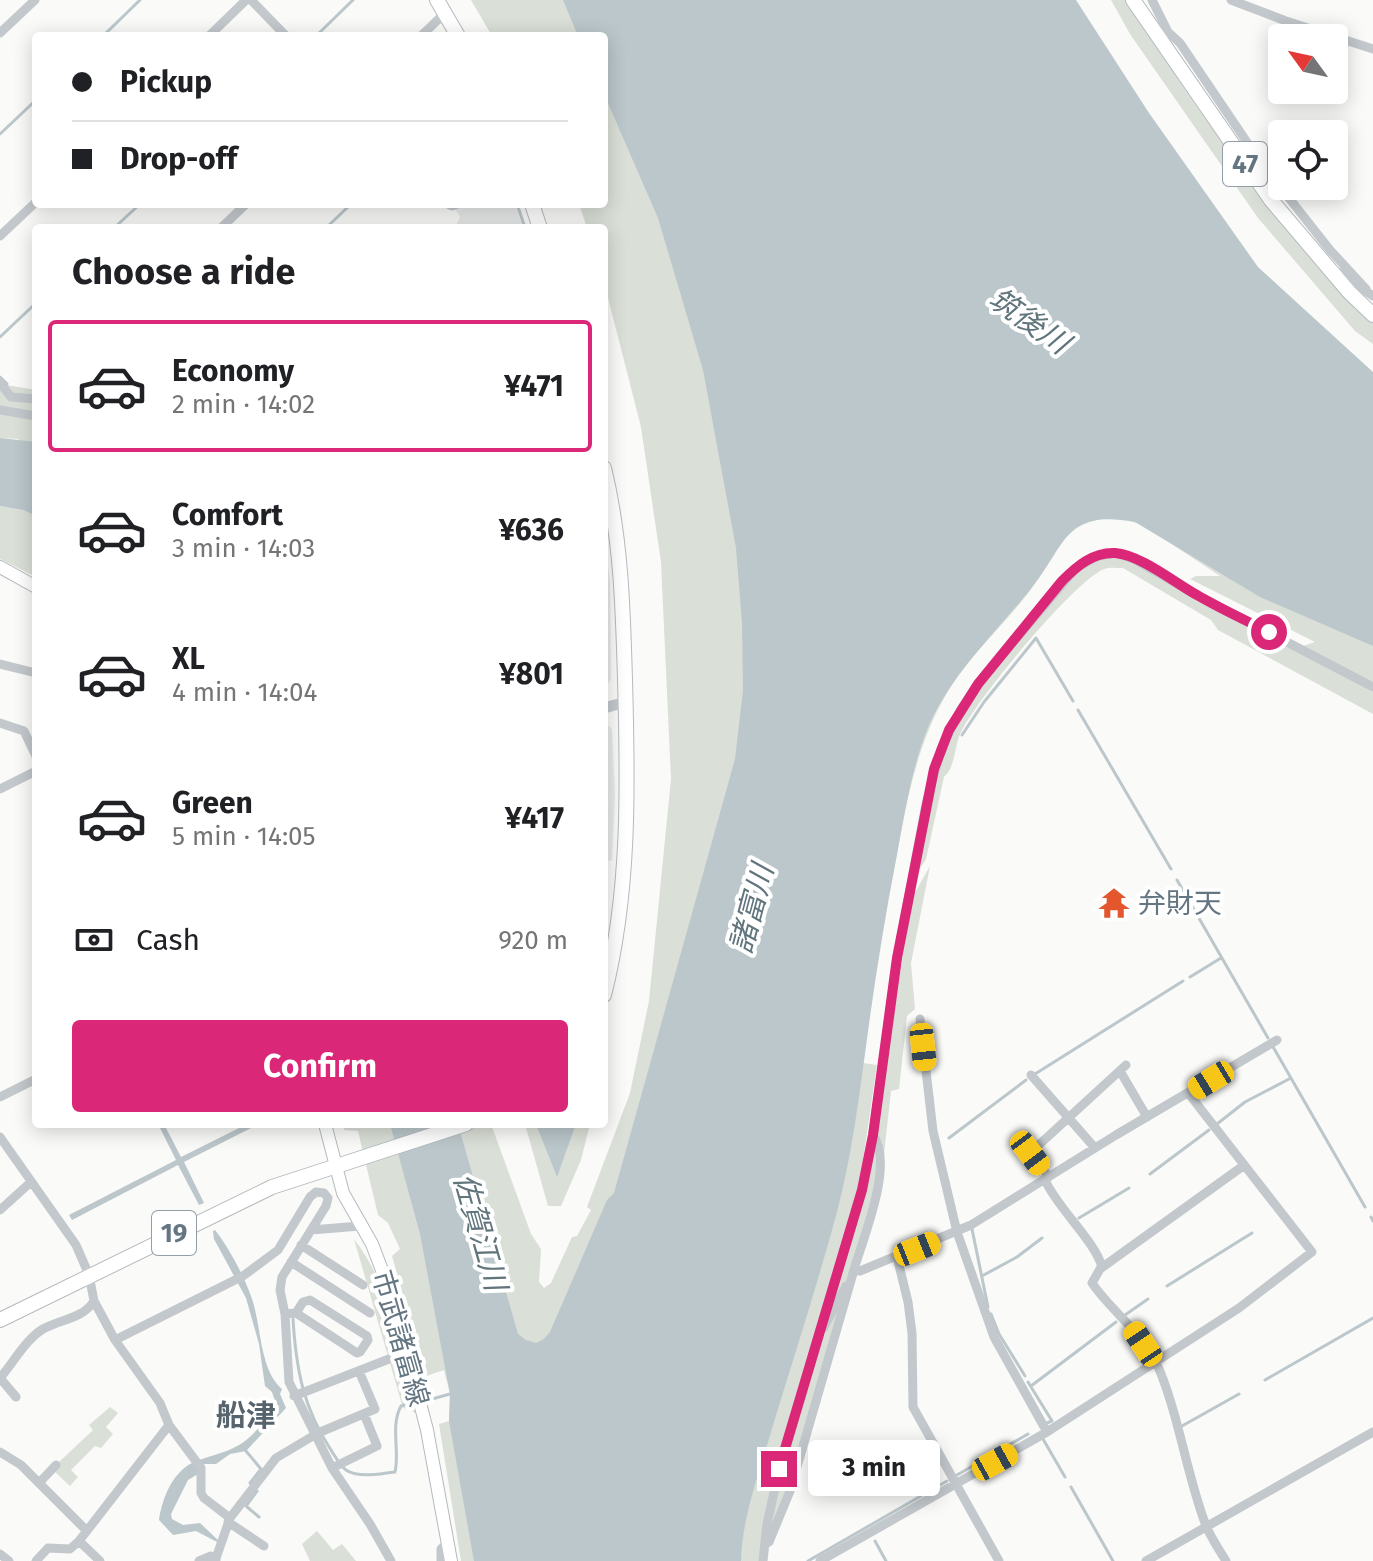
<!DOCTYPE html>
<meta charset="utf-8">
<style>
body{margin:0;font-family:"Fira Sans","Noto Sans JP",sans-serif;background:#f2f2f2;color:#202124;height:100vh;display:flex;flex-direction:column;font-size:30px;white-space:nowrap}
*{box-sizing:border-box;margin:0}
p{font-size:26px;color:#757577}
.icon{flex:none;width:44px;height:44px;fill:none;stroke:currentColor;stroke-width:2;stroke-linecap:round;stroke-linejoin:round}
.map{position:relative;flex:1;overflow:hidden}
.details{position:absolute;left:32px;top:224px;width:576px;height:904px;display:flex;flex-direction:column;background:#fff;border-radius:8px;box-shadow:0 4px 20px #0003}
.details>*{flex:none}
.top-card{position:absolute;left:32px;top:32px;width:576px;height:176px;border-radius:8px;box-shadow:0 4px 20px #0003;display:grid;align-content:center;height:176px;padding:0 40px;background:#fff}
.needle{width:52px;rotate:303deg}
.tools{position:absolute;left:1268px;top:24px;display:grid;gap:16px}
.tools a{display:grid;place-items:center;width:80px;height:80px;border-radius:8px;background:#fff;box-shadow:0 4px 20px #0003;font-size:40px}
.end{position:absolute;width:36px;height:36px;margin:-18px;border:10px solid #db2777;background:#fff;box-shadow:0 0 0 4px #fff}
.from{border-radius:50%}
.bubble{position:absolute;height:56px;border-radius:8px;background:#fff;box-shadow:0 4px 20px #0003;font-size:26px;font-weight:700;line-height:56px;text-align:center}
.car{position:absolute;width:24px;height:48px;margin:-24px -12px;border-radius:10px;box-shadow:0 0 6px 2px #0007;background:linear-gradient(#f5c518 24%,#345 0 40%,#f5c518 0 76%,#345 0 86%,#f5c518 0)}
.top-card b{display:flex;align-items:center;gap:28px;height:76px;font-size:30px}
.top-card b+b{border-top:2px solid #e0e0e0}
.top-card i{width:20px;height:20px;background:#202124}
ul{padding:0;list-style:none}
li{display:flex;align-items:center;gap:24px;height:132px;margin:0 16px 12px;padding:0 24px;border:4px solid transparent;border-radius:8px}
li div{flex:1}
li b{display:block;font-size:30px}
li em{font-style:normal;font-weight:700}
li.active{border-color:#db2777}
li>.icon{width:72px;height:72px;stroke-width:1.5}
h2{padding:0 40px;font-size:36px;line-height:96px}
.pay{display:flex;align-items:center;gap:20px;height:88px;padding:0 40px;font-size:30px}
.pay p{margin-inline-start:auto}
.button{display:flex;gap:16px;margin-top:auto;padding:16px 40px}
.button a{flex:1;height:92px;border-radius:8px;background:#db2777;color:#fff;font-size:32px;font-weight:700;line-height:92px;text-align:center}
.map>svg:first-child{display:block}
</style>
<div class="map">
<svg width="1373" height="1561" viewBox="0 0 1373 1561">
<rect width="100%" height="100%" fill="#fafaf8"/>
<path fill="#e8e9e9" d="M452,204H515L523,228H455L460,217Z
M604,539L610,581L611,678L604,692Z
M604,722L612,729L615,795L612,860L604,862Z"/>
<path fill="#dadfd7" d="M471,0H579L602,36H492Z
M1111,0H1130L1184,88L1267,206L1373,321V344L1355,331L1258,218L1130,34Z
M604,39L696,260L747,581L743,761L622,1183L557,1333L533,1362L514,1337L449,1124H491L531,1234L541,1249L539,1282L544,1288L551,1283L572,1237L577,1236L591,1210L587,1207L630,1093L649,1001L671,779L661,562L641,427L604,282V228H587L579,204H604Z
M0,384L36,390V454L18,439L0,438Z
M0,506L23,510L36,516V577L0,559Z
M1085,516H1146L1373,641V683L1303,646L1315,642L1190,579L1196,576H1220L1146,527C1116,512 1081,516 1059,544C1049,556 1043,572 1034,585C1009,621 973,651 950,688C917,741 907,800 896,860C883,928 873,995 863,1063L877,1065L859,1187L770,1488L759,1561H734L918,724L1051,546Z
M1114,556L1131,560L1373,692V714L1218,630L1211,620L1123,568C1117,568 1109,567 1104,569C1072,583 978,698 961,732C954,746 956,766 944,777L926,859L913,880L937,766L952,728L978,687L1085,564Z
M930,866L911,963L915,1009L907,1016L899,1089L891,1091L882,1172L878,1132L887,1049L913,896Z
M343,1124H398L448,1288L487,1561H461L439,1424L449,1421L450,1394L444,1370L426,1376L392,1256L400,1249L388,1223L378,1215L358,1131L344,1130Z
M525,1124H590L581,1160L561,1206H548Z
M875,1143L877,1188L848,1279L825,1323L868,1185Z
M354,1239C392,1288 401,1353 416,1413L403,1408Z
M846,1294L785,1493L769,1537L777,1493L821,1341Z
M110,1407L118,1413L106,1427L113,1434L101,1448L95,1446L71,1470L78,1477L70,1486L55,1472L58,1463L93,1430L89,1425Z
M317,1531L333,1550L342,1544L356,1561H310L302,1544Z"/>
<path fill="#bbc7cb" d="M563,0H1076L1149,113L1258,267L1373,372V646L1260,597L1135,522C1063,509 1067,545 1030,590C995,633 952,674 929,725C912,766 905,811 897,854C885,915 875,977 867,1039C859,1097 852,1155 837,1212C817,1286 793,1359 771,1432C759,1474 742,1517 741,1561H474L449,1421L450,1394L420,1234L390,1124H458L518,1334L526,1340L536,1343L544,1339L550,1332L607,1200L614,1193L735,759L743,690L742,623L736,548L703,370L658,218L604,94V36H578Z
M0,438L36,442V516L23,510L0,506Z
M158,1124H164L181,1157L247,1124H259L184,1162L204,1203L199,1205L178,1165L72,1220L69,1215L176,1160Z
M536,1124H576L557,1177Z
M215,1230C229,1248 243,1274 251,1296C262,1326 259,1369 282,1389L280,1394L286,1408L246,1451L230,1454L216,1464H205L197,1467L198,1474L188,1480L171,1514L172,1519L183,1525L200,1523L219,1541L217,1542L196,1531L173,1535L159,1520C162,1499 172,1473 192,1463C207,1456 224,1454 239,1445C254,1436 267,1419 276,1404L272,1392L265,1386L259,1344L246,1298L214,1239L213,1231Z"/>
<g fill="none" stroke-linecap="round" stroke-linejoin="round">
<path stroke="#bbc7cb" stroke-width="3" d="M436,34L438,36
M103,36L140,0
M316,36L353,0
M0,134L36,100
M517,204L525,228
M114,228L140,204
M326,228L351,204
M0,337L36,303
M0,377L7,384
M1078,710L1171,869
M962,735L984,702L1036,638L1073,701
M1177,880L1268,1038
M1190,977L1221,958
M1272,1045L1365,1207
M1035,1074L1183,981
M1217,1124L1245,1102L1291,1078
M949,1138L1026,1080
M1150,1174L1209,1130
M1371,1217L1373,1221
M1079,1218L1129,1188
M972,1229L988,1307
M982,1276L1017,1257L1042,1238
M1167,1286L1252,1233
M991,1314L999,1334L1025,1376
M1125,1315L1148,1299
M293,1319C296,1368 303,1408 331,1450C335,1456 340,1466 346,1470C357,1478 382,1474 395,1472C400,1451 390,1426 401,1406L411,1403
M1265,1380L1373,1318
M1028,1382L1052,1421L1047,1423
M1031,1386L1116,1322
M432,1399L450,1394
M1182,1426L1239,1394
M1043,1439L1065,1477
M246,1451L261,1469L250,1483
M957,1475L1028,1434
M1071,1487L1113,1561
M257,1491L246,1506L259,1517
M875,1541L886,1561
M808,1561L947,1481"/>
<defs>
<path id="secondary" d="M0,567L36,587
M325,1124L343,1193L372,1244L393,1299L427,1430L451,1561"/>
<path id="primary" d="M437,0L458,36
M1133,0L1271,200L1349,292L1373,315
M532,204L540,228
M604,468C621,538 623,608 625,680C628,785 630,893 604,995
M0,1320L272,1187L466,1124"/>
</defs>
<use href="#secondary" stroke="#b3babf" stroke-width="14"/>
<use href="#primary" stroke="#b5babe" stroke-width="16"/>
<path stroke="#c3c8cc" stroke-width="9" d="M251,0L286,36
M1152,0L1168,32L1180,43L1259,160L1330,250L1366,289
M1231,0L1286,21L1373,49
M0,33L35,0
M209,36L246,0
M421,36L445,13
M448,204L452,206L457,204
M221,228L246,204
M0,236L36,202
M1335,270L1373,296
M0,383L11,397L36,399
M0,410L36,416
M0,664L36,673
M0,723L24,731L36,756
M0,789L36,771
M920,1019L933,1131L957,1232L994,1337L1047,1432
M1120,1071L1147,1117
M1031,1075L1095,1148
M0,1097L36,1079
M0,1137L76,1245L89,1275L94,1301L115,1340L160,1403L169,1425L201,1468V1493L204,1498L230,1518
M1049,1177L1030,1153L1126,1065
M1045,1180C1058,1209 1095,1241 1102,1267
M0,1210L31,1182
M311,1230L360,1226
M301,1245L363,1285
M897,1257L908,1302L912,1333L913,1407L999,1561
M291,1262L370,1313
M853,1273C862,1240 895,1165 873,1135
M285,1314L296,1313L303,1302L310,1300L367,1336L368,1340L360,1352L357,1353L296,1313
M823,1329L846,1286
M115,1340L243,1276L278,1250L310,1197L316,1192L324,1193L328,1198L326,1206L282,1277L280,1290L285,1314L289,1382L332,1468L370,1524L391,1561
M294,1396L389,1359
M16,1397L0,1378C13,1363 26,1339 43,1329C60,1319 83,1319 94,1301
M0,1452L21,1465L86,1530
M332,1468L377,1446L364,1414
M39,1483L56,1465
M228,1522L264,1546
M79,1541L100,1561
M765,1544L769,1542L790,1491L854,1270L860,1271L971,1225L1116,1135L1277,1040
M0,1554L9,1561
M36,1561L48,1548L70,1549L79,1541L169,1425
M199,1561L211,1556L216,1560
M215,1561L230,1518L276,1458L318,1433L375,1409L359,1371
M441,1561V1549L448,1543
M763,1561L767,1524L779,1469L862,1190L873,1135L897,958L926,804L941,749L961,709L978,684L1075,569L1097,556L1116,553L1134,559L1199,596L1373,687
M820,1561L1047,1432L1239,1308L1312,1252L1189,1094
M1146,1561L1373,1432
M1226,1561C1219,1549 1210,1537 1205,1523C1186,1472 1179,1415 1157,1364C1142,1332 1112,1312 1092,1283L1100,1269L1243,1166"/>
<path stroke="#c3c8cc" stroke-width="11" d="M604,708L626,702"/>
<use href="#secondary" stroke="#fff" stroke-width="12"/>
<use href="#primary" stroke="#fff" stroke-width="14"/>
</g>
<g fill="none" stroke-linecap="round" stroke-linejoin="round">
<path stroke="#db2777" stroke-width="10" d="M779,1469L862,1190L873,1135L897,958L934,769L949,730L978,684L1062,581C1077,566 1093,552 1115,553C1141,555 1175,583 1197,595C1221,609 1245,620 1269,632"/>
</g>
<defs>
<symbol id="temple-bare" viewBox="-9 -9 18 18"><path d="M0-6L5-2H3V0L6.5 2.5H4V6H1.5V3h-3V6H-4V2.5H-6.5L-3 0V-2H-5Z" fill="#e4572e" stroke="#fff" stroke-width="2.5" paint-order="stroke"/></symbol>
</defs>
<g fill-rule="evenodd">
<use href="#temple-bare" x="1092" y="881" width="44" height="44"/>
</g>
<g text-anchor="middle" stroke-width="8" stroke-linejoin="round" paint-order="stroke">
<g fill="#fff" stroke="#939fa8" stroke-width="2">
<rect x="1223" y="142" width="44" height="44" rx="6"/>
<rect x="152" y="1211" width="44" height="44" rx="6"/>
</g>
<g font-size="26" font-weight="bold" fill="#657683">
<text x="1245" y="173">47</text>
<text x="174" y="1242">19</text>
</g>
<g font-size="28" fill="#657683" stroke="#fff" text-anchor="start">
<text x="1138" y="913">弁財天</text>
</g>
<g font-size="28" fill="#657683" stroke="#fff">
<text transform="translate(401 1338) rotate(74)" y="10">市武諸富線</text>
</g>
<g font-size="30" font-style="italic" fill="#60757c" stroke="#fff">
<text transform="translate(1029 321) rotate(35)" y="10">筑後川</text>
<text transform="translate(752 909) rotate(-75)" y="10">諸富川</text>
<text transform="translate(480 1232) rotate(74)" y="10">佐賀江川</text>
</g>
<g font-size="30" font-weight="bold" fill="#57646e" stroke="#fff">
<text x="246" y="1426">船津</text>
</g>
</g>
</svg>
<div class="tools">
<a><svg class="needle" viewBox="-14 -14 28 28"><path d="M0-13l5 13h-10z" fill="#e53935"/><path d="M0 13l5-13h-10z" fill="#757577"/></svg></a>
<a><svg class="icon" aria-label="locate" viewBox="0 0 24 24"><circle cx="12" cy="12" r="6"/><path d="M12 2v4M12 18v4M2 12h4M18 12h4"/></svg></a>
</div>
<i class="end from" style="left:1269px;top:632px"></i>
<i class="end" style="left:779px;top:1469px"></i>
<div class="bubble" style="left:808px;top:1440px;width:132px">3 min</div>
<i class="car" style="left:923px;top:1047px;rotate:174deg"></i>
<i class="car" style="left:1211px;top:1080px;rotate:239deg"></i>
<i class="car" style="left:1030px;top:1153px;rotate:143deg"></i>
<i class="car" style="left:917px;top:1249px;rotate:68deg"></i>
<i class="car" style="left:1143px;top:1344px;rotate:326deg"></i>
<i class="car" style="left:995px;top:1462px;rotate:61deg"></i>
<div class="top-card">
<b><i class="from"></i>Pickup</b>
<b><i></i>Drop-off</b>
</div>
<section class="details">
<h2>Choose a ride</h2>
<ul>
<li class="active"><svg class="icon" aria-label="car" viewBox="0 0 24 24"><path d="M5 17H2v-5l4-1 3-4h7l3 4 3 1v5h-3M9 17h6M6 11h13"/><circle cx="7" cy="17" r="2"/><circle cx="17" cy="17" r="2"/></svg><div><b>Economy</b><p>2 min · 14:02</p></div><em>¥471</em></li>
<li><svg class="icon" aria-label="car" viewBox="0 0 24 24"><path d="M5 17H2v-5l4-1 3-4h7l3 4 3 1v5h-3M9 17h6M6 11h13"/><circle cx="7" cy="17" r="2"/><circle cx="17" cy="17" r="2"/></svg><div><b>Comfort</b><p>3 min · 14:03</p></div><em>¥636</em></li>
<li><svg class="icon" aria-label="car" viewBox="0 0 24 24"><path d="M5 17H2v-5l4-1 3-4h7l3 4 3 1v5h-3M9 17h6M6 11h13"/><circle cx="7" cy="17" r="2"/><circle cx="17" cy="17" r="2"/></svg><div><b>XL</b><p>4 min · 14:04</p></div><em>¥801</em></li>
<li><svg class="icon" aria-label="car" viewBox="0 0 24 24"><path d="M5 17H2v-5l4-1 3-4h7l3 4 3 1v5h-3M9 17h6M6 11h13"/><circle cx="7" cy="17" r="2"/><circle cx="17" cy="17" r="2"/></svg><div><b>Green</b><p>5 min · 14:05</p></div><em>¥417</em></li>
</ul>
<div class="pay"><svg class="icon" aria-label="cash" viewBox="0 0 24 24"><path d="M3 7h18v10H3z"/><circle cx="12" cy="12" r="2"/></svg>Cash<p>920 m</p></div>
<div class="button"><a>Confirm</a></div>
</section>
</div>
